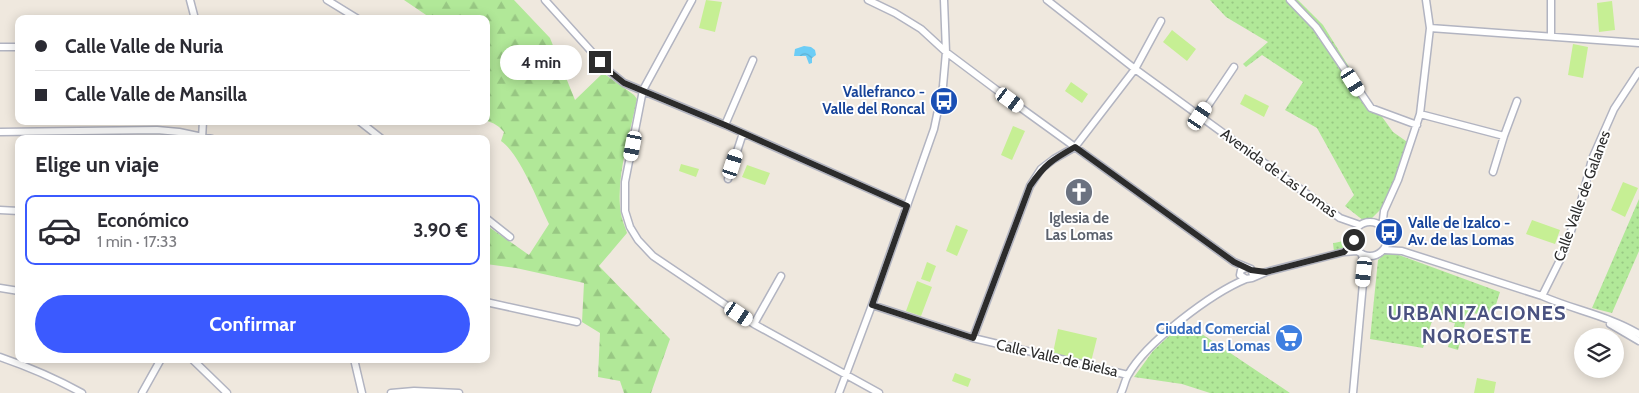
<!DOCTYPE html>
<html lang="es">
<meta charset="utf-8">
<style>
body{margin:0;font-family:Cabin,sans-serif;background:#f2f2f3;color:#2b2b33;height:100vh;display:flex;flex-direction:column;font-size:19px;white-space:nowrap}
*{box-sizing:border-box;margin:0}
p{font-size:16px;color:#7c7c81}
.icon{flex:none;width:28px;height:28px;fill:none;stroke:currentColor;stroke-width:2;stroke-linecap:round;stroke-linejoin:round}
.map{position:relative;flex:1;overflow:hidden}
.panel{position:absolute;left:15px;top:135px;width:475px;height:228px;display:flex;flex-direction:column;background:#fff;border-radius:10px;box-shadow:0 2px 12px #0003}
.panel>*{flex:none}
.guide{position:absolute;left:15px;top:15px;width:475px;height:110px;border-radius:10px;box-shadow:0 2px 12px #0003;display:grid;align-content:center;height:110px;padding:0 20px;background:#fff}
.fabs{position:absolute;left:1574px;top:328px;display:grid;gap:10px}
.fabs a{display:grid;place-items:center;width:50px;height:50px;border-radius:50%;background:#fff;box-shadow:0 2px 12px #0003;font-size:25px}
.end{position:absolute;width:22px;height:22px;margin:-11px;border:6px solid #2c2c2c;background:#fff;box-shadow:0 0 0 2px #fff}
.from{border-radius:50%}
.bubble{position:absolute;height:35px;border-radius:18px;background:#fff;box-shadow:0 2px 12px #0003;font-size:16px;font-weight:800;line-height:35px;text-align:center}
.car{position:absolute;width:15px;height:30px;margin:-15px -8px;border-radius:6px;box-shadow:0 0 4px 1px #0007;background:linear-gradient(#fff 24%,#345 0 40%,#fff 0 76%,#345 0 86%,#fff 0)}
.guide b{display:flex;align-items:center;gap:18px;height:48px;font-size:19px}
.guide b+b{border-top:1px solid #e1e1e2}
.guide i{width:12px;height:12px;background:#2b2b33}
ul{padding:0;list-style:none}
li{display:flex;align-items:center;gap:15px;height:70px;margin:0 10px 8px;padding:0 10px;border:2px solid transparent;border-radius:10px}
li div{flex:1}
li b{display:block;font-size:19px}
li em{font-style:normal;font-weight:800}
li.active{border-color:#3b5aff}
li>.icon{width:45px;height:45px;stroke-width:1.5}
h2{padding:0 20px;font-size:22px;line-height:60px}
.cta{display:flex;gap:10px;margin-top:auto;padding:10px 20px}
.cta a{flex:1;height:58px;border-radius:30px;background:#3b5aff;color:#fff;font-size:20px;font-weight:800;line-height:58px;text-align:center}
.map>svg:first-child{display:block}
</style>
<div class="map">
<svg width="1639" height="393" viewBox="0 0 1639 393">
<defs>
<pattern id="forest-firs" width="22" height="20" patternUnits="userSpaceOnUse" patternTransform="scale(1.25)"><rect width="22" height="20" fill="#b1e898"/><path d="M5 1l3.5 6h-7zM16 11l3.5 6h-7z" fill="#98c783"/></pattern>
<pattern id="park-dots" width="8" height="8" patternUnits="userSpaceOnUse" patternTransform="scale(1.25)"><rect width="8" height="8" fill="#b1e898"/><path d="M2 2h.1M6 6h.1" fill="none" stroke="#98c783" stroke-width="1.8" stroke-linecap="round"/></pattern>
<pattern id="water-waves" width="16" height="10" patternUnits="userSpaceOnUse" patternTransform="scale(1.25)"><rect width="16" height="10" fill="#6ccdf6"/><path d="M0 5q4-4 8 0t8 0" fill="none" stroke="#5eb0d3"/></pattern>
</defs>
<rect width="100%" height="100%" fill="#efe8de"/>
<path fill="url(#forest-firs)" d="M404,0H514L550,38L575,100L603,73L634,95L637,99C630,135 615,178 621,214C622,220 625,227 627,233L599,266L670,339L651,393H624L620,381L598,377L600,333L582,322L584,283L516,268L486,264V225L529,255L549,224C538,202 520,154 501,141L504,132C500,127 493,122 486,121V19H432Z"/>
<path fill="url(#park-dots)" d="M1210,0H1298L1323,25L1367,96L1393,132L1413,146L1383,207L1370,220L1364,221L1345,206L1354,195L1317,128L1285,110L1303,82L1262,55L1246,67L1243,64L1268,42L1226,17Z
M1639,199V251L1612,313L1592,308Z
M1351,238L1352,246L1348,249L1334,252L1333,243C1340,243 1344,239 1351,238Z
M1388,251L1500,292L1492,317L1468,312L1458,350L1448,347L1455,323L1433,318L1423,348L1370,339L1378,260Z
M1184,322L1290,393H1210L1182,384L1134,377L1153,351Z"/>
<path fill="#c6ef94" d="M706,0L722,2L715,32L699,28Z
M1612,1L1615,30L1599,32L1597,3Z
M1172,30L1196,49L1187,61L1163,42Z
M1573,44L1588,47L1583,78L1568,75Z
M1071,82L1088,94L1082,103L1065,91Z
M1245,94L1269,106L1264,117L1240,104Z
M1013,126L1025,131L1012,160L1001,155Z
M681,164L699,169L696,177L679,171Z
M747,165L770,173L765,185L742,177Z
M1623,182L1638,188L1625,217L1611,210Z
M1532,220L1560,230L1555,244L1526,234Z
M956,225L968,230L957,256L946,251Z
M927,262L936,266L930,282L921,279Z
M917,281L932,287L921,316L906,311Z
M1058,329L1097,338L1091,362L1053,353Z
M955,373L971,379L968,387L952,381Z
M1477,378L1496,382L1494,393H1474Z"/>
<path fill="url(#water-waves)" d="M804,46L811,47L815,50L816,55L812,58V63L809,64L806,56H794L795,49Z"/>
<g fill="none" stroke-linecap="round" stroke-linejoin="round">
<defs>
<path id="street" d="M190,0L195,19
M327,0L358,19
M545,0L609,71L624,83L725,125L907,206
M692,0L643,90L625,182V211L630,227L638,240L653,256L754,324L879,393
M868,0L895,13L921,29L946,52L1010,100L1234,262L1251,269L1253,275L1252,278L1246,279L1240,275L1241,270L1246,268
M1047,0L1135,69L1340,218L1360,225
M1290,0L1316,27L1371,108L1417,125
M1430,28L1639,43
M1551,36V0
M0,47H19
M1420,114L1504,136
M1201,116L1234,67
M359,121L382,139
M725,125L753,60
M0,132L157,130L179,132L212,139
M202,139L203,121
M1493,172L1504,136L1517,101
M728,179L743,133
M0,210L19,211
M486,218L510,237
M1353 239a17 17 0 1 1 34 0a17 17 0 1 1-34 0Z
M1382,228L1384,211L1398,180L1420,114L1430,28L1426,0
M1385,250L1402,251L1542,296C1574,310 1609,316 1639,334
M1252,278L1266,272L1344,252L1357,251
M0,288L19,291
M1542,296L1564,252L1582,198L1592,159L1614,109L1639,71
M486,302L577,322
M872,305L973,338L1128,375
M754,324L781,276
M1610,324L1639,341
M973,338L1030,186L1041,169L1054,159L1075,147L1135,69L1161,21
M0,357C29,367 55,378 82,393
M192,359L227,393
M354,359L362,393
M142,393L161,359
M391,393L414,391L459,393
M839,393L872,305L934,129L943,86L946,52L944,0
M1121,393C1124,387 1125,380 1128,375C1146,342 1212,293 1246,279
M1353,393L1364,272L1362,254"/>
</defs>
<use href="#street" stroke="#b2b4c1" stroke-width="9"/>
<use href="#street" stroke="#fff" stroke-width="6"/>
</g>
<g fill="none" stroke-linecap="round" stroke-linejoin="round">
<path stroke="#2c2c2c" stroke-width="6" d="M600,62L609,71L624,83L725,125L907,206L872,305L973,338L1030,186C1045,164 1052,160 1075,147L1234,262L1251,270L1266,272L1344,252L1354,240"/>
</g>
<defs>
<symbol id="bus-disc" viewBox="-11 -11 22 22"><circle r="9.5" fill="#1a4fb4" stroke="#fff"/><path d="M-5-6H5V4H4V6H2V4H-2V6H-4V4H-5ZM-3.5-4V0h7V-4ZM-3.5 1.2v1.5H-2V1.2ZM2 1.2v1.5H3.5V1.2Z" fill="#fff"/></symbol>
<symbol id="church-disc" viewBox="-11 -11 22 22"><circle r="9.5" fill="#6b7280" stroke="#fff"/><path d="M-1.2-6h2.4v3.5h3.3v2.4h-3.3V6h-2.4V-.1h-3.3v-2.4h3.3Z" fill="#fff"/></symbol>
<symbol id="supermarket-disc" viewBox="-11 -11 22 22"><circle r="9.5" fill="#3f7fe0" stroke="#fff"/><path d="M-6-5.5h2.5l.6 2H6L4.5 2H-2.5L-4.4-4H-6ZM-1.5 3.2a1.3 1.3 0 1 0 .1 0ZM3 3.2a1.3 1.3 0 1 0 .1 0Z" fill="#fff"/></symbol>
</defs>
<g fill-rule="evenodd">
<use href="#bus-disc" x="928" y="85" width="32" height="32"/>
<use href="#church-disc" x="1063" y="176" width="32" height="32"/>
<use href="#bus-disc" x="1373" y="216" width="32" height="32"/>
<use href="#supermarket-disc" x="1273" y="322" width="32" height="32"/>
</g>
<g text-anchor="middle" stroke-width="4" stroke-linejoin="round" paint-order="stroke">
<g font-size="15" font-weight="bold" fill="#164399" stroke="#fff" text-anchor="end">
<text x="925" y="97">Vallefranco -<tspan x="925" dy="17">Valle del Roncal</tspan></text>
<text x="1408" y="228" text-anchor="start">Valle de Izalco -<tspan x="1408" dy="17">Av. de las Lomas</tspan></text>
</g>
<g font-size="15" fill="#2c2c2c" stroke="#fff">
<text transform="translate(1279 173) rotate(36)" y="5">Avenida de Las Lomas</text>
<text transform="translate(1582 196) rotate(-70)" y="5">Calle Valle de Galanes</text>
<text transform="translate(1057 358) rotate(13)" y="5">Calle Valle de Bielsa</text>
</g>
<g font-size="15" font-weight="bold" fill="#5b616d" stroke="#fff">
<text x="1079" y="223">Iglesia de<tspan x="1079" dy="17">Las Lomas</tspan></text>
</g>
<g font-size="15" font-weight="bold" fill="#366cbe" stroke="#fff" text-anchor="end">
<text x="1270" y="334">Ciudad Comercial<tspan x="1270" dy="17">Las Lomas</tspan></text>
</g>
<g font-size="20" font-weight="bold" letter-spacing="1" fill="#4a5280" stroke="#fff">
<text x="1477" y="320">URBANIZACIONES<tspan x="1477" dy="23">NOROESTE</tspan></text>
</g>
</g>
</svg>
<div class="fabs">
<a><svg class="icon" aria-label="layers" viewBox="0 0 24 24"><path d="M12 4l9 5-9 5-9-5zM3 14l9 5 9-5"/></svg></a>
</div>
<i class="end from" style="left:1354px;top:240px"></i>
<i class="end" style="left:600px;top:62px"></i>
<div class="bubble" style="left:500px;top:45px;width:82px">4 min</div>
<i class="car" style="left:1353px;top:82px;rotate:148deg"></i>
<i class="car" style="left:1010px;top:100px;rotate:126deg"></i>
<i class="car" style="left:1200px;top:116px;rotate:34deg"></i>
<i class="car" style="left:633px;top:146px;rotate:191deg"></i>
<i class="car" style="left:733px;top:164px;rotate:18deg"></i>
<i class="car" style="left:1364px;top:272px;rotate:186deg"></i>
<i class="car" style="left:739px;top:314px;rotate:124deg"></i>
<div class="guide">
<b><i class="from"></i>Calle Valle de Nuria</b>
<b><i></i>Calle Valle de Mansilla</b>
</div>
<section class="panel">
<h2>Elige un viaje</h2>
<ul>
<li class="active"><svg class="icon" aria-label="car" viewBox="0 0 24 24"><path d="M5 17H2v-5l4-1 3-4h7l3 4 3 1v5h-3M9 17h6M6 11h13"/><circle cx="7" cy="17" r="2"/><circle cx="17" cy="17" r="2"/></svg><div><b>Económico</b><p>1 min · 17:33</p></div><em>3.90 €</em></li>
</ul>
<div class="cta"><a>Confirmar</a></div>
</section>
</div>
